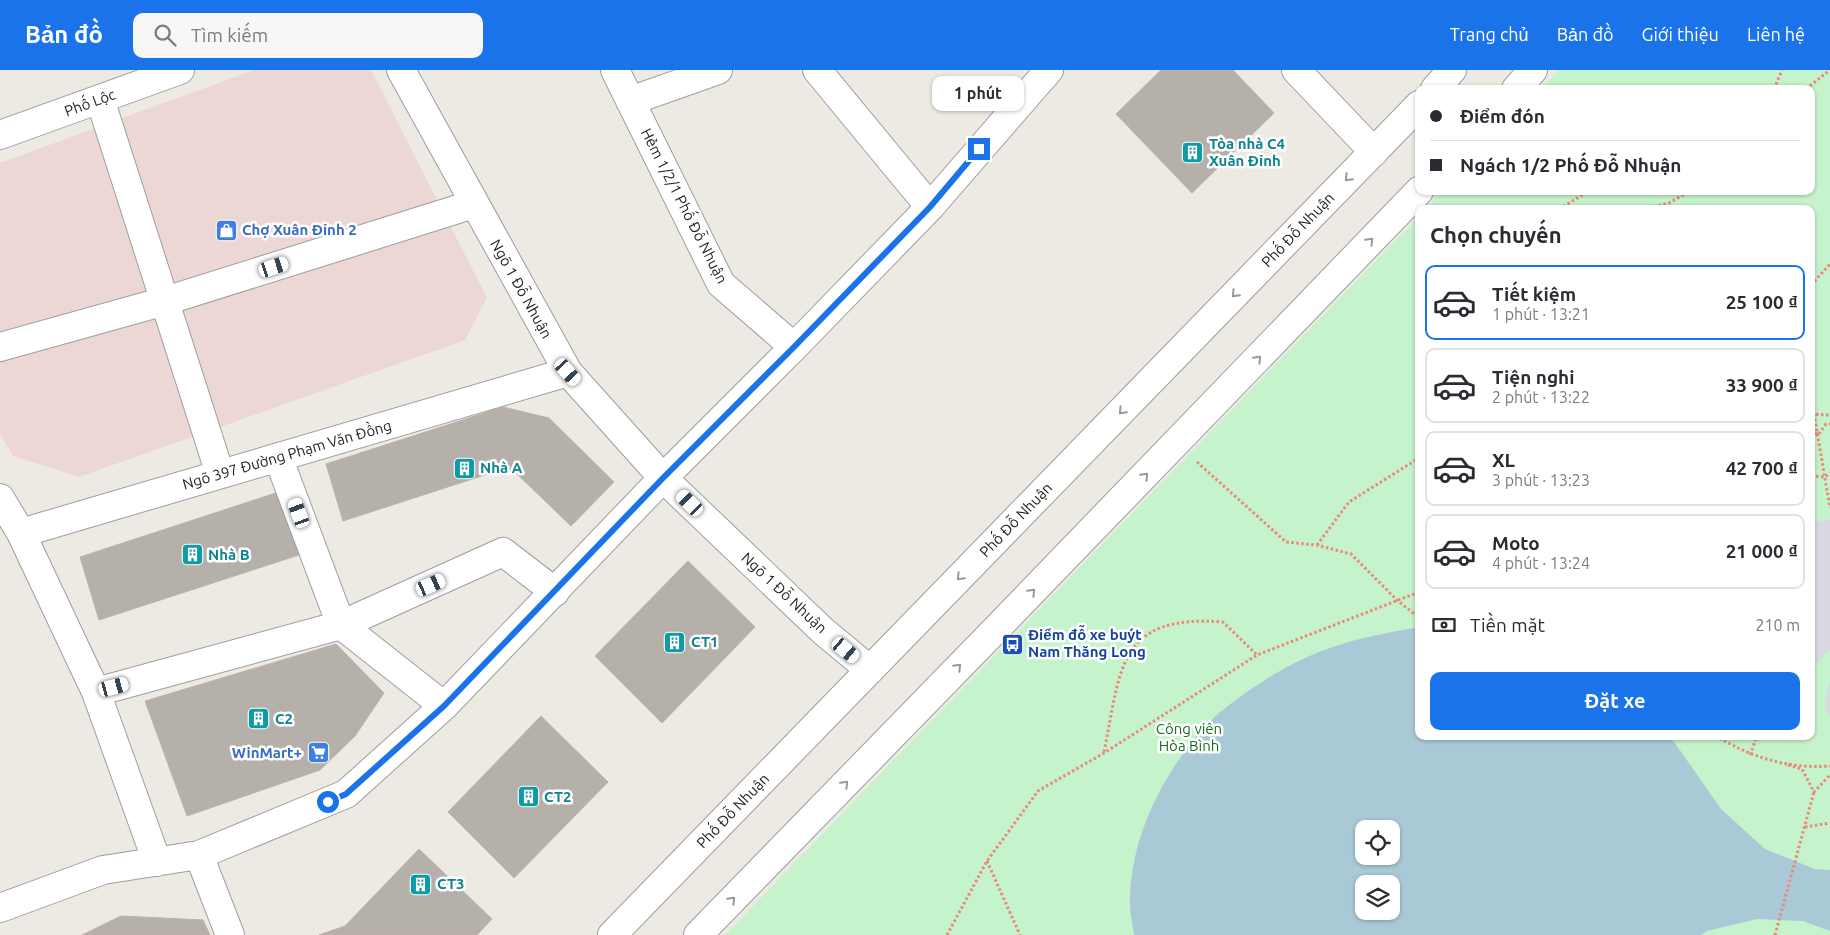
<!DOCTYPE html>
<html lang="vi">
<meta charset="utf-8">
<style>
body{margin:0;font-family:Ubuntu,sans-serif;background:#f7f7f7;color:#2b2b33;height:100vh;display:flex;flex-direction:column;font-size:19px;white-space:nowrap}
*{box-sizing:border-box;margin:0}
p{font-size:16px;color:#7c7c81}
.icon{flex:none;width:28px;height:28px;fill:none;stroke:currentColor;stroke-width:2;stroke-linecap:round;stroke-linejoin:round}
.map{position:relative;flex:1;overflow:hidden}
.panel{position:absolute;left:1415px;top:135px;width:400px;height:535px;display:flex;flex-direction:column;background:#fff;border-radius:10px;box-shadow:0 1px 4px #0004}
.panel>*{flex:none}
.guide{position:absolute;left:1415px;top:15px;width:400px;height:110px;border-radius:10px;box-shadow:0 1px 4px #0004;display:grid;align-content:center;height:110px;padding:0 15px;background:#fff}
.controls{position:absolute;left:1355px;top:750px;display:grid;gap:10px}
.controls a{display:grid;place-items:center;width:45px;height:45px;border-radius:10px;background:#fff;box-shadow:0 1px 4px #0004;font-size:25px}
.end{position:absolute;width:22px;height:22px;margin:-11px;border:6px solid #1a73e8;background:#fff;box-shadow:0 0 0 2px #fff}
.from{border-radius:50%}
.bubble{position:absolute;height:35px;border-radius:10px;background:#fff;box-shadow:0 1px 4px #0004;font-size:16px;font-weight:700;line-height:35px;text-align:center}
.car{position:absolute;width:15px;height:30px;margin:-15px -8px;border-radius:6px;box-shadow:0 0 4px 1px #0007;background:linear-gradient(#fff 24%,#345 0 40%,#fff 0 76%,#345 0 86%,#fff 0)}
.guide b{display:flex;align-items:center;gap:18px;height:48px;font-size:19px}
.guide b+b{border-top:1px solid #e1e1e2}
.guide i{width:12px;height:12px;background:#2b2b33}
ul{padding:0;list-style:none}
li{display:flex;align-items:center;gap:15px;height:75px;margin:0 10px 8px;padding:0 5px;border:2px solid #e1e1e2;border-radius:10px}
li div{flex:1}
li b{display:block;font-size:19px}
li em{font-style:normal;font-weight:700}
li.on{border-color:#1a73e8}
li>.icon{width:45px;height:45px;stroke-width:1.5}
h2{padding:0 15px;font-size:22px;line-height:60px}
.pay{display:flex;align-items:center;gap:12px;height:55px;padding:0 15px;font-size:19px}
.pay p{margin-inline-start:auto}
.cta{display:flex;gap:10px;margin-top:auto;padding:10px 15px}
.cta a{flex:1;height:58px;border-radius:10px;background:#1a73e8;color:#fff;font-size:20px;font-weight:700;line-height:58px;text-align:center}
header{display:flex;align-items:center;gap:30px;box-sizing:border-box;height:70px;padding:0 25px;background:#1a73e8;color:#fff}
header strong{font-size:24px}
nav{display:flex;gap:28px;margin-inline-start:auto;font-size:18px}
.search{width:350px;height:45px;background:#f7f7f7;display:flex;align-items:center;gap:12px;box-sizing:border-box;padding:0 18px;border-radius:10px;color:#7c7c81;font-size:19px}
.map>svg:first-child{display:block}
</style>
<header>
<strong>Bản đồ</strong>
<div class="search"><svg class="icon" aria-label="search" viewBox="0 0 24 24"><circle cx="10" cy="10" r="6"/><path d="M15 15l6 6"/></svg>Tìm kiếm</div>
<nav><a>Trang chủ</a><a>Bản đồ</a><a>Giới thiệu</a><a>Liên hệ</a></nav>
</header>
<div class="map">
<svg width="1830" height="865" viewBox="0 0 1830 865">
<rect width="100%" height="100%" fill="#edeae4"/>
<path fill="#ecd7d5" d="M254,0H371L487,228L465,270L79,407L13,386L0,364V93Z"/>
<path fill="#c5f3cb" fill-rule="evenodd" d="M1559,0H1830V865H725L1419,146V666H1811V139H1425L1442,121H1811V19H1541ZM1364,759H1391V786H1364ZM1364,814H1391V841H1364Z"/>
<path fill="#d9d8e3" d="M1830,449V580L1811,598V454Z
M1830,610V645H1827L1825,633Z"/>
<path fill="#a9c9d6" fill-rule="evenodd" d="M1419,557V666H1670L1721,739L1765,779L1815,799L1830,800V861L1803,851L1757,849L1707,861L1701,865H1134C1133,855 1130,845 1130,835C1129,771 1161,706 1203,659C1223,635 1276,601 1305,588C1342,571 1379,564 1419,557ZM1364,759H1391V786H1364ZM1364,814H1391V841H1364Z"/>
<path fill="#b6b0aa" stroke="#bdb2a8" d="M1161,0H1233L1274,43L1192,123L1116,44Z
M503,337L549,348L614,412L571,456L515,402H494L343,451L326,394Z
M285,420L305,483L99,550L80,487Z
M688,491L755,557L662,653L595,586Z
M336,574L384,623L355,666L320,700L187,746L145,631Z
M541,646L608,712L514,808L448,742Z
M419,779L492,849L477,865H319L345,856Z
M121,846L203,850L210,865H82Z"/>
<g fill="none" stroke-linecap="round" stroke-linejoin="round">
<defs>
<path id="minor" d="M401,0L568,302L663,408L823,561L870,600
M615,0L721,214L794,277
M817,0L930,137
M1296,0L1374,82
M1435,19L1452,0
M1516,19L1533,0
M100,29L220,404
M630,31L718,0
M0,65L180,0
M0,277L165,231L474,134
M278,387L341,555L444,636
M0,428L21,463L568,302
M21,463L96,622L157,792
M96,622L341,555L503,482L555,522
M199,785L230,865
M0,838L103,800L199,785L346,724L444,636L663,408L794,277L930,137L1049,0
M612,865L1419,35
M698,865L998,557L1419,121"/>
</defs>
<use href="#minor" stroke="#9e9e9e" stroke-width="30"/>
<path stroke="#ea8a78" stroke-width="3" stroke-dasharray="2.5 2.5" stroke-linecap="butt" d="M1774,19L1782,0
M1806,19L1830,0
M1561,138L1575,139
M1559,139L1589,121
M1644,139L1669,133L1690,121
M1811,215L1830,194
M1811,344L1830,345
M1814,344L1830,438
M1811,360L1818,365L1826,354H1830
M1197,392L1286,472L1317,475L1351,484L1397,530L1419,548
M1811,406L1825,407L1830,403
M1317,475L1349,432L1419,388
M1715,666C1753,687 1785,699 1830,696
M1104,682C1121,599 1117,544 1223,552L1257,585
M1750,685L1757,666
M1788,695L1802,699L1814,722L1830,705
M1805,757L1830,753
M987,791L1020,865
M947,865L987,791L1038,721L1104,683L1257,585L1419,522
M1775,865L1814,722"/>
<use href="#minor" stroke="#fff" stroke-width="28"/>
</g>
<defs><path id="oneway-chevron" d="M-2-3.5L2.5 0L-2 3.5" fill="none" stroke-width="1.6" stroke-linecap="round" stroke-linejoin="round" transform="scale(1.25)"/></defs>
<g stroke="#999">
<use href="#oneway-chevron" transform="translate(1348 108) rotate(134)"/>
<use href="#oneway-chevron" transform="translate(1370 171) rotate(-46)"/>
<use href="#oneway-chevron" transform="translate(1235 224) rotate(134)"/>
<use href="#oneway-chevron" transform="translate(1258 289) rotate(-46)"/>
<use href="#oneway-chevron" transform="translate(1122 341) rotate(134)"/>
<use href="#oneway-chevron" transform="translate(1145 406) rotate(-46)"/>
<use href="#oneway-chevron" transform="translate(960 507) rotate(134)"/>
<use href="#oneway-chevron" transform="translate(1032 522) rotate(-46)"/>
<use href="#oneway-chevron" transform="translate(958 597) rotate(-45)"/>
<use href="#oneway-chevron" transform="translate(845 714) rotate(-46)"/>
<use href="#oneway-chevron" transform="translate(732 830) rotate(-46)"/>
</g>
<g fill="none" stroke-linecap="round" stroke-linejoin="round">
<path stroke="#1a73e8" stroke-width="6" d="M328,732L346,724L444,636L663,408L794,277L930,137L979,79"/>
</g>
<defs>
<symbol id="building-square" viewBox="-11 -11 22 22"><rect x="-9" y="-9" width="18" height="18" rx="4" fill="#0f9aa8" stroke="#fff"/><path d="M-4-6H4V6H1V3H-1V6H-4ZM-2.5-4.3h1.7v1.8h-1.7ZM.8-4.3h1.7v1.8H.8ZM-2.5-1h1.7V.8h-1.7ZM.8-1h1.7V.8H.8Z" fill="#fff"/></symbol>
<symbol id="shop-square" viewBox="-11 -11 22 22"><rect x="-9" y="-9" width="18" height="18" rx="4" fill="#3f7fe0" stroke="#fff"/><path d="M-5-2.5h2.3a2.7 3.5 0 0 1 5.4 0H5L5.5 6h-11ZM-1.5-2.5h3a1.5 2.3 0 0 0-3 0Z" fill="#fff"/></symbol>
<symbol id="bus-square" viewBox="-11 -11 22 22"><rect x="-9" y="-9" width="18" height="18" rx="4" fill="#1a4fb4" stroke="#fff"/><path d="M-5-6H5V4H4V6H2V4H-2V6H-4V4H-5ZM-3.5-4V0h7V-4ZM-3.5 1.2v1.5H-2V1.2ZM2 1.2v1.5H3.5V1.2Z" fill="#fff"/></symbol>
<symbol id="supermarket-square" viewBox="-11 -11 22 22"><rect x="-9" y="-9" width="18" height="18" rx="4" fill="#3f7fe0" stroke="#fff"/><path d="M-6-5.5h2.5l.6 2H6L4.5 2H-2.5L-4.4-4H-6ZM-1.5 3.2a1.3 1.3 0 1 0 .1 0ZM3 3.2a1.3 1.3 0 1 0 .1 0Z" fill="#fff"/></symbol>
</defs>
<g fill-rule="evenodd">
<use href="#building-square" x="1180" y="70" width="25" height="25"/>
<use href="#shop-square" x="214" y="148" width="25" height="25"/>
<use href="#building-square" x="452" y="386" width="25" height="25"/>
<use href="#building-square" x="180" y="472" width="25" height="25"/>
<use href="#building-square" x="662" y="560" width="25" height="25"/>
<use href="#bus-square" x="1000" y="562" width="25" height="25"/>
<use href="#building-square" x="246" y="636" width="25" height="25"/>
<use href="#supermarket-square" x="306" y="670" width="25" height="25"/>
<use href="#building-square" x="516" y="714" width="25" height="25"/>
<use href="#building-square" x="408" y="802" width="25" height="25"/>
</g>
<g text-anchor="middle" stroke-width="5" stroke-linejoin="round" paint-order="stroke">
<g font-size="15" fill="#1d1d1d" stroke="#fff">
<text transform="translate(90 33) rotate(-20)" y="5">Phố Lộc</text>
<text transform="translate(684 136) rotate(63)" y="5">Hẻm 1/2/1 Phố Đỗ Nhuận</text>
<text transform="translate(1298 160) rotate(-46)" y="5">Phố Đỗ Nhuận</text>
<text transform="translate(521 219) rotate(61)" y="5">Ngõ 1 Đỗ Nhuận</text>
<text transform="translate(287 385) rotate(-16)" y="5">Ngõ 397 Đường Phạm Văn Đồng</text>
<text transform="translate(1016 450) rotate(-46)" y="5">Phố Đỗ Nhuận</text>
<text transform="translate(784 523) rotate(43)" y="5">Ngõ 1 Đỗ Nhuận</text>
<text transform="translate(733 741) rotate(-46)" y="5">Phố Đỗ Nhuận</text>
</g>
<g font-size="15" font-weight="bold" fill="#0d838f" stroke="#fff" text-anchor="start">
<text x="1209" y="79">Tòa nhà C4<tspan x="1209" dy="17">Xuân Đỉnh</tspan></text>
<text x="480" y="403">Nhà A</text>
<text x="208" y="490">Nhà B</text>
<text x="691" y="577">CT1</text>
<text x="275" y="654">C2</text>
<text x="544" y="732">CT2</text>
<text x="437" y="819">CT3</text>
</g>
<g font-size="15" font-weight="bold" fill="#366cbe" stroke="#fff" text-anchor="start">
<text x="242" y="165">Chợ Xuân Đỉnh 2</text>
<text x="302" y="688" text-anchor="end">WinMart+</text>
</g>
<g font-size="15" font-weight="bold" fill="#164399" stroke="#fff" text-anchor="start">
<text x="1028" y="570">Điểm đỗ xe buýt<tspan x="1028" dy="17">Nam Thăng Long</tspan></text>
</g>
<g font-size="15" fill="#176f23" stroke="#fff">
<text x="1189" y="664">Công viên<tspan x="1189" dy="17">Hòa Bình</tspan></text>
</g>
</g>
</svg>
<div class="controls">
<a><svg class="icon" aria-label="locate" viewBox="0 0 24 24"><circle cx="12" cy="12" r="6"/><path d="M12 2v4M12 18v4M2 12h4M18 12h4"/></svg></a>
<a><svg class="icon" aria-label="layers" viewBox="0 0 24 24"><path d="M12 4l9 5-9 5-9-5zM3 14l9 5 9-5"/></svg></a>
</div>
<i class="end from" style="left:328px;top:732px"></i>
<i class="end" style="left:979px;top:79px"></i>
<div class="bubble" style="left:932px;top:6px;width:92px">1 phút</div>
<i class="car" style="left:274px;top:197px;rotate:72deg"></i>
<i class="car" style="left:568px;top:302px;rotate:138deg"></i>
<i class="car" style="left:690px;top:433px;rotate:314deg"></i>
<i class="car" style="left:299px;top:443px;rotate:340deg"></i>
<i class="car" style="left:431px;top:515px;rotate:66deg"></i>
<i class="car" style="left:846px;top:580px;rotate:130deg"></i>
<i class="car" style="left:114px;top:617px;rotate:75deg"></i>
<div class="guide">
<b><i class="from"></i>Điểm đón</b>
<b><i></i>Ngách 1/2 Phố Đỗ Nhuận</b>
</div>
<section class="panel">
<h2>Chọn chuyến</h2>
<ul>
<li class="on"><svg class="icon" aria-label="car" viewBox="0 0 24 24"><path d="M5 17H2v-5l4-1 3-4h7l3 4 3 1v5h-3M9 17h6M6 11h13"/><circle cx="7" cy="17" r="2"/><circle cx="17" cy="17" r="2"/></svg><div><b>Tiết kiệm</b><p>1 phút · 13:21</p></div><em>25 100 ₫</em></li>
<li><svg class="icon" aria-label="car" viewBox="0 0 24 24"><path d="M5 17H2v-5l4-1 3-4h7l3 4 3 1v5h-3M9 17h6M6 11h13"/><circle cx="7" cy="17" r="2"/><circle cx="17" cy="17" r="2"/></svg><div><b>Tiện nghi</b><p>2 phút · 13:22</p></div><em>33 900 ₫</em></li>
<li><svg class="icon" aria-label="car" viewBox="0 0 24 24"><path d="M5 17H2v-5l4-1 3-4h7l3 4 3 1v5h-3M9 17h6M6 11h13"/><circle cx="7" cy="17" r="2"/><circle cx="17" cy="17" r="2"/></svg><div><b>XL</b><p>3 phút · 13:23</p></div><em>42 700 ₫</em></li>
<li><svg class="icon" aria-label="car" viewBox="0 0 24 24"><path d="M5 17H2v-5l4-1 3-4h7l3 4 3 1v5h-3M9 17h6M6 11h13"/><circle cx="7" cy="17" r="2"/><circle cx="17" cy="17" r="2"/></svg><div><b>Moto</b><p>4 phút · 13:24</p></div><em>21 000 ₫</em></li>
</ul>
<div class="pay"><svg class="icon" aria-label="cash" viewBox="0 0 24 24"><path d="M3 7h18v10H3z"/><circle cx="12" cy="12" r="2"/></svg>Tiền mặt<p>210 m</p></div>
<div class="cta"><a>Đặt xe</a></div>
</section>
</div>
